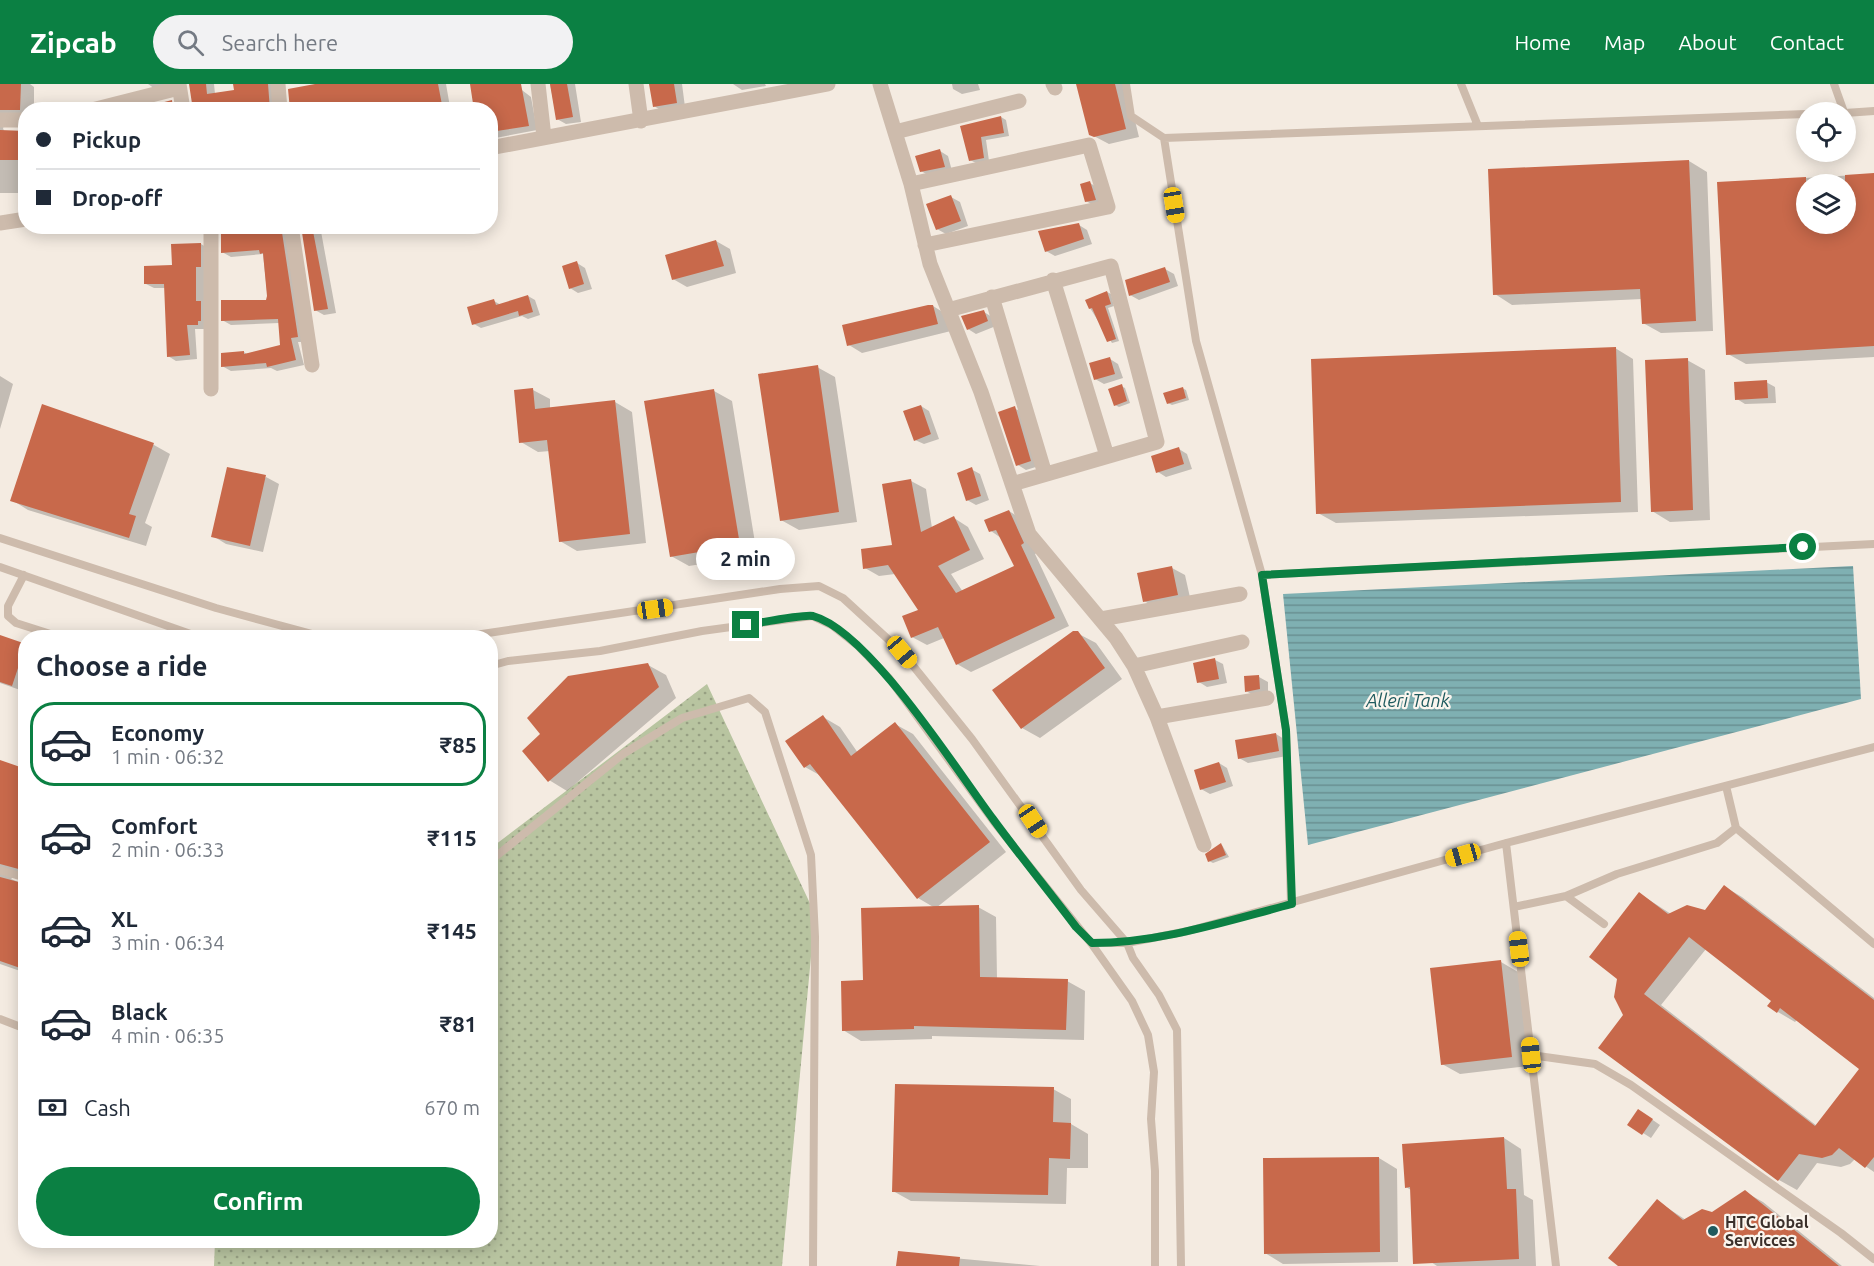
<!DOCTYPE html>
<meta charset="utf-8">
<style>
body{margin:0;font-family:Ubuntu,sans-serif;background:#f2f2f3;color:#1f2937;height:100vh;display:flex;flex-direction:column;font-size:22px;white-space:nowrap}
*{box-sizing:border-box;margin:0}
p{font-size:20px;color:#747a83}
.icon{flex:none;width:33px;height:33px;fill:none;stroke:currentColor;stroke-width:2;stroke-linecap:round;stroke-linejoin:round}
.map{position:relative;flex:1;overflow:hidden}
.details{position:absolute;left:18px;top:546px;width:480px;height:618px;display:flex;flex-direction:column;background:#fff;border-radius:24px;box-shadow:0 3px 15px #0003}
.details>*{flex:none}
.banner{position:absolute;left:18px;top:18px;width:480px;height:132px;border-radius:24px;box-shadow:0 3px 15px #0003;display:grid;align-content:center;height:132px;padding:0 18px;background:#fff}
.controls{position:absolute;left:1796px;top:18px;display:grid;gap:12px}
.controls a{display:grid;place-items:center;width:60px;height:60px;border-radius:50%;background:#fff;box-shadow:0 3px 15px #0003;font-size:30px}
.end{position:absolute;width:27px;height:27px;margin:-14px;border:8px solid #0b8043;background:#fff;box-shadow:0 0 0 3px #fff}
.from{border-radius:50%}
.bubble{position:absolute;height:42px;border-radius:21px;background:#fff;box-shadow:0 3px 15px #0003;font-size:20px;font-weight:700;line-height:42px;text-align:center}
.car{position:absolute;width:18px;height:36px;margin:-18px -9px;border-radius:8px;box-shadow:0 0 4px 2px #0007;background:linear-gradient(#f5c518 24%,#345 0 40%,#f5c518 0 76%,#345 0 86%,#f5c518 0)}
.banner b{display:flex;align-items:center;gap:21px;height:57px;font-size:22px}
.banner b+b{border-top:2px solid #e0e1e3}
.banner i{width:15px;height:15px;background:#1f2937}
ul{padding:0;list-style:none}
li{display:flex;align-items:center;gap:18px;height:84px;margin:0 12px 9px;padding:0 6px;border:3px solid transparent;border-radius:24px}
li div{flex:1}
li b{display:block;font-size:22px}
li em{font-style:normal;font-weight:700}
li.active{border-color:#0b8043}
li>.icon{width:54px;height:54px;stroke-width:1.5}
h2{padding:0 18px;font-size:27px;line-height:72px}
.pay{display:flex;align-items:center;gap:15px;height:66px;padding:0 18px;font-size:22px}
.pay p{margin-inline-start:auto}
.action{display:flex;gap:12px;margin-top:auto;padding:12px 18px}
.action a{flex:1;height:69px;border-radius:36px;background:#0b8043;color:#fff;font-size:24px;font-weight:700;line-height:69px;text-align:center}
header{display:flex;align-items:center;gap:36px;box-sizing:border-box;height:84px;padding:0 30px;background:#0b8043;color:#fff}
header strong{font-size:28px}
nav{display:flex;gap:33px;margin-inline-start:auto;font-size:21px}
.search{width:420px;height:54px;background:#f2f2f3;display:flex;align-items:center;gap:15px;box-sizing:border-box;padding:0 21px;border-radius:33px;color:#747a83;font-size:22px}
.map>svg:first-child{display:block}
</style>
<header>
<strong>Zipcab</strong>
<div class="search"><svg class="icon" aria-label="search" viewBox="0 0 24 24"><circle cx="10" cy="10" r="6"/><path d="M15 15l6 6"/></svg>Search here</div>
<nav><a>Home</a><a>Map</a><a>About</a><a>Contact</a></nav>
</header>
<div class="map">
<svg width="1874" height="1182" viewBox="0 0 1874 1182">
<defs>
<pattern id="grass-dots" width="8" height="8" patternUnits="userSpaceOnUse" patternTransform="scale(1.5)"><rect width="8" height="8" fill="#b8c4a0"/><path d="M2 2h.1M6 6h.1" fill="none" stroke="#97a083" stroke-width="1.8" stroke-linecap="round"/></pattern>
<pattern id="water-rules" width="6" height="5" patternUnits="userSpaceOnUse" patternTransform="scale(1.5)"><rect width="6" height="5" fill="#7fb0b2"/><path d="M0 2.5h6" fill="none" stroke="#699091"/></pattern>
</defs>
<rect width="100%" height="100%" fill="#f4ebe1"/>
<path fill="url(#grass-dots)" d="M707,600L815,830L782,1182H214L215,1157L490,1156L491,764Z"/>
<path fill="url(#water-rules)" d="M1853,482L1861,615L1308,761L1283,510Z"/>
<path fill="#0003" fill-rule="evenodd" d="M0,0H30L34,3V26H26V34H10L3,44L4,47L26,48V83H19V109H0Z
M148,0H181L158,7Z
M191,0H214L215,10L236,7L235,0H277L279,26H193Z
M323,0H446L450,23L475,18L471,0H514L531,13L537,46L490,55V26H290Z
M550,0H575L581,38L566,40L557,35Z
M650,0H682L685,23L662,27L654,22Z
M733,0H765L766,2L742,6Z
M952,0H978L980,6L962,10L953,5Z
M1078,0H1126L1139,53L1109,60L1090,50Z
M1001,33L1006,36L1009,52L986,56L989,77L976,79L970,76L962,43Z
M940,67L948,72L952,87L930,92L921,87Z
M1689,77L1707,88L1713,247L1661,249L1643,239L1642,215L1512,221L1495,210Z
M1874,90V273L1746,280L1728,270L1719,99ZM1806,100H1845V140H1806Z
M1090,99L1098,104L1103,120L1095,122L1086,117Z
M951,113L960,118L968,142L946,150L937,145Z
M1079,141L1087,146L1092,160L1055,172L1046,167Z
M221,142H292L306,258H298L304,281L277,287L271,284L231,287L222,282L244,268L248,271L282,263L279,239L231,241L222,236L268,217L263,170L231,173L222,168Z
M302,142H320L336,229L324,231L315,226Z
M716,157L730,165L736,189L687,203L673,195Z
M201,160L209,165L206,245H195L197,275L176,277L168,272L166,204H154L146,200L174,183Z
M577,179L585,184L592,205L578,209L570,204Z
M1165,185L1174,190L1178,202L1139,216L1130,211Z
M1107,208L1111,210L1114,222L1108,224L1119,257L1112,259L1090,224Z
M528,212L535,216L540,231L528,235L522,232L481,244L474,240L494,217L501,221Z
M933,222L946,230L951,247L862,269L849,261Z
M984,228L992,233L996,242L976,250L968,245Z
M1615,264L1633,275L1638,428L1336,439L1318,429Z
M1110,275L1118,280L1123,294L1104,300L1095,295Z
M1687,276L1705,286L1710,436L1670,438L1652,427Z
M817,283L835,293L857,438L799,446L781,436Z
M0,292L13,300L0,345Z
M1766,298L1775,303L1776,319L1745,320L1737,315Z
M1121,302L1125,304L1130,319L1119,323L1115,321Z
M1182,304L1186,306L1189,316L1172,321L1168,319Z
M533,306L550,315V325L615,318L632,328L646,459L577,467L560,457L550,367L538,368L521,358Z
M714,307L732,317L757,471L689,482L671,472Z
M43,322L154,361L170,370L145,439L152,443L146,462L28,426L12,416Z
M921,322L929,327L939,355L924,360L915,356Z
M1014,324L1023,329L1039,382L1026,386L1018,381Z
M1179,365L1187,370L1192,385L1166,393L1158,388Z
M971,385L980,390L989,416L976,421L967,416Z
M266,393L279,400L263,468L226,460L213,452Z
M911,397L926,405L932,444L954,434L968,443L984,475L951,490L963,508L1016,483L1001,454L991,447L1009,427L1023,436L1038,468L1035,470L1069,542L971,588L957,580L944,554L927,561L912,553L920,526L895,490L879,492L865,484L894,462Z
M1172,484L1185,491L1191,518L1157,524L1144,517Z
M1077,549L1096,559L1122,595L1040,654L1022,644Z
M0,560L26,561V608L0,599Z
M1215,576L1223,580L1227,599L1207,603L1199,598Z
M648,581L666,591L676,614L567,707L549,696Z
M1259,593L1268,598V610L1255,612L1246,607Z
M823,633L840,643L858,669L895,640L913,650L1006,768L936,824L978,823L996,833L997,895L1067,897L1085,907L1084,956L932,952V955L861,957L843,946L864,898L935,824L918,814L823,693L805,683Z
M1276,650L1284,655L1287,672L1248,679L1239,674Z
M0,678L26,687V791L18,789L11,795L26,801V889L0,880Z
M1219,679L1227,684L1233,702L1210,710L1201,705Z
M1222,761L1229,773L1213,779L1209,777Z
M1725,803L1742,813L1874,914V1088L1855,1075L1850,1080L1841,1083L1817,1079L1797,1106L1779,1096L1625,931L1640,810L1671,830L1705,828ZM1706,865L1773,917L1778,928L1795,938L1797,936L1861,985L1817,1042L1661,921Z
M1501,878L1518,888L1529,982L1460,990L1442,980Z
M1053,1005L1071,1015V1040L1088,1050V1084H1067L1066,1120L911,1117L893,1107Z
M1647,1032L1660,1041L1651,1054L1643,1049Z
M1504,1054L1521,1065L1524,1111L1533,1116L1536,1182H1437L1431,1178L1411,1106L1406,1103Z
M1379,1074L1397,1085L1398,1178L1283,1180L1265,1169Z
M1745,1108L1763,1118L1842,1182H1620L1657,1117L1686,1136L1712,1129Z
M899,1169L1040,1182H898Z"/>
<path fill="#c8694b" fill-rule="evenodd" d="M0,0H21L20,26H0Z
M189,0H206L207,10L234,6L233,0H268L270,26H193Z
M315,0H438L443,26H376V20L349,26H290L288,5Z
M470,0H521L529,42L490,48V26H474Z
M550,0H567L573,33L556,36Z
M649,0H674L677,19L653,23Z
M1076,0H1115L1126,45L1094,53L1089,51Z
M172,16L173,26H150L149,22Z
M1001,32L1004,49L981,53L984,74L969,77L960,42Z
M0,46L26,47V76H0Z
M940,65L945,83L920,88L915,72Z
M1689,76L1696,237L1642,240L1640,205L1493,211L1488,85Z
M1874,89V262L1726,271L1717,98L1806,93V140H1845V91Z
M1090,97L1096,116L1085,118L1080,100Z
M951,111L961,137L936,146L926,120Z
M1079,139L1084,155L1045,168L1038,147Z
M221,142H281L298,253L291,254L296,276L267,283L266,279L221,283V269L244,267V270L280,261L278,235L221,237V216H266L267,212L263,169L260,170L259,166L221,169Z
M301,142H312L328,225L314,227Z
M716,156L724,182L672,196L665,171Z
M201,159V183H196V217H201V237H198V241H187L190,271L167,273L164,200H144V182L172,181L171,160Z
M577,177L584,200L569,205L562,182Z
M1165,183L1170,198L1129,212L1125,196Z
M1107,207L1111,220L1105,222L1116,255L1107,258L1092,224L1089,225L1085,216Z
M528,211L533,228L519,232L518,227L472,241L467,223L494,215L496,221Z
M928,221H933L938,240L847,262L842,241Z
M984,226L988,237L967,246L961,232Z
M1616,263L1621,418L1316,430L1311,275Z
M1110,273L1115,290L1094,296L1089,279Z
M1688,274L1693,426L1651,428L1645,276Z
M818,281L839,428L780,437L758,290Z
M1767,296L1768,314L1735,316L1734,298Z
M1122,300L1127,317L1114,322L1108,305Z
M1183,303L1186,314L1167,320L1163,309Z
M533,304L535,325L615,316L630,450L559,458L547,356L519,359L514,306Z
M714,305L740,461L670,473L644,317Z
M42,320L154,359L129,430L136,432L129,454L10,417Z
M921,321L931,350L914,357L903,327Z
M1015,322L1031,377L1016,382L998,328Z
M1179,363L1184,380L1156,389L1151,372Z
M227,383L266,391L250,462L211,453Z
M972,383L981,412L966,417L957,389Z
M911,395L921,448L954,432L970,466L938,482L956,509L1014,482L996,446L989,448L984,436L1009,426L1024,459L1021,461L1055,534L956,581L938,543L911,554L902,532L918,526L888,481L863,485L861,465L892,461L882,400Z
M1172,482L1178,511L1143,518L1137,489Z
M1073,547H1078L1105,584L1021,645L992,606Z
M0,551L26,560L12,602L0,598Z
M1215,574L1219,595L1197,599L1193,579Z
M648,579L659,603L548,698L522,667L540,650L527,634L568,592Z
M1259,591L1260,605L1245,608L1244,592Z
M823,631L851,672L895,638L990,758L917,815L810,680L804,684L785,657Z
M1276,649L1279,667L1238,675L1235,656Z
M0,676L26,685V787L0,780Z
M1219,678L1226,698L1200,706L1194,686Z
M1221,759L1226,771L1208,778L1205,770Z
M0,793L26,800V886L0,877Z
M1724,801L1874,916V1073L1865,1084L1839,1064L1832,1071L1822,1074L1799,1070L1778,1097L1598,964L1623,931L1614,913L1617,895L1589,873L1639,808L1668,830L1687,821L1705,826ZM1689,853L1771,917L1767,922L1777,929L1780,924L1859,985L1815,1042L1644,910Z
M979,821L980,893L1068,895L1066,946L914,942V945L842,947L841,897L863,896L861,824Z
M1501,876L1512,973L1441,981L1430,884Z
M895,1000L1054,1003L1053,1038L1071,1039L1070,1075L1049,1074L1048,1111L892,1108Z
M1638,1025L1653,1035L1642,1051L1627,1041Z
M1504,1053L1507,1105H1516L1519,1175L1413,1180L1410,1103L1405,1104L1402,1060Z
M1379,1073L1380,1168L1264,1170L1263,1074Z
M1745,1106L1839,1182H1618L1608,1174L1657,1115L1683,1136L1702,1125L1712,1128Z
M898,1167L960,1173L959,1182H896Z"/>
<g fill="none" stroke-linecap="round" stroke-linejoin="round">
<path stroke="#cdbbac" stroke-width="8" d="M1126,0L1131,32L1164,54
M1461,0L1478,42
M1834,0L1844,28
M1845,29L1874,27
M0,454L216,524L327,554
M0,483L202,554
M24,491L8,522V532L16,539L63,554
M1262,491L1874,460
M455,554L780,505L819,502L843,514L902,568L972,655L1081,806L1127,859L1133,874L1159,911L1177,946L1181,1182
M490,582L508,577L600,567L702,547L812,532L833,542L857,561L889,594L994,738L1091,859L1132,917L1148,951L1154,988L1151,1035L1155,1087V1182
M1726,702L1736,744L1874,860
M1506,759L1556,1182
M490,777L623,670L682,634L749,614L765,628L811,771L815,853L813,1182
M0,786L26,794
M1566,812L1604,840
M1291,820L1286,646L1262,491L1196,257L1164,54L1806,30
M1514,823L1566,812L1617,790L1717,759L1736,744
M1091,859H1127L1188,847L1506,759L1874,663
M0,935L26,945
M1531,971L1595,980L1631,1001L1841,1149L1874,1175"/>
<path stroke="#cdbbac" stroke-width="15" d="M179,0L183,26
M278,0L280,26
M538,0L544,53
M636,0L641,37
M880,0L911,100L930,180L981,308L1029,450L1116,554L1134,582L1157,633L1204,761
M1053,0L1055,4
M92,26L179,4
M0,36H26
M895,48L1019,17
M490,64L828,0
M911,100L1089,61L1108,123L925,161
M0,139L26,135
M291,142L312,281
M1053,196L1107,372
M992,213L1045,390
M948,226L1111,182L1157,358L1012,400
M211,305V142
M1101,535L1240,510
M1134,582L1242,558
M1157,633L1267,614"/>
</g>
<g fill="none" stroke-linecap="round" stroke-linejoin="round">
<path stroke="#0b8043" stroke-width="8" d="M746,541C759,539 804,530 813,532C869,547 957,687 993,735C1020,772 1049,807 1076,843L1092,859C1160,859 1226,837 1292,820L1286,646L1262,491L1803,463"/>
</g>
<circle fill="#1f5a5e" stroke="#fbf5ee" stroke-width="2" cx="1713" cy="1147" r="6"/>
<g text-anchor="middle" stroke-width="4.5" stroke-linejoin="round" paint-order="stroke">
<g font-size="16" font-weight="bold" fill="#3b302b" stroke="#fbf5ee" text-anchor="start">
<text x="1725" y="1144">HTC Global<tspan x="1725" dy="18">Servicces</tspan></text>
</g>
<g font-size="18" font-style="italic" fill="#1f5a5e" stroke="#fbf5ee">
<text x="1408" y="623">Alleri Tank</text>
</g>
</g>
</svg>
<div class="controls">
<a><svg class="icon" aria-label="locate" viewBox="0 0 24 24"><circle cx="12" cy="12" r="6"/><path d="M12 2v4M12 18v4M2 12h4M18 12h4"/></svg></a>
<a><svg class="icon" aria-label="layers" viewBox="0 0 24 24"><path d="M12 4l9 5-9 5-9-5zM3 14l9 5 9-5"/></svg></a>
</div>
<i class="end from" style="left:1803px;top:463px"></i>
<i class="end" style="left:746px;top:541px"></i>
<div class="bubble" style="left:696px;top:454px;width:99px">2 min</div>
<i class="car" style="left:1174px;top:121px;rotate:171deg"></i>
<i class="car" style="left:655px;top:525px;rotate:82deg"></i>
<i class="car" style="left:902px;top:568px;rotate:140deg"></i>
<i class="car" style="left:1033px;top:737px;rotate:146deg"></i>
<i class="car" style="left:1463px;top:771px;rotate:254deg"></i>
<i class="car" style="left:1519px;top:865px;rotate:353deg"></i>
<i class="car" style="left:1531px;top:971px;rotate:354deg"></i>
<div class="banner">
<b><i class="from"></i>Pickup</b>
<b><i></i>Drop-off</b>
</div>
<section class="details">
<h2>Choose a ride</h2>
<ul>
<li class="active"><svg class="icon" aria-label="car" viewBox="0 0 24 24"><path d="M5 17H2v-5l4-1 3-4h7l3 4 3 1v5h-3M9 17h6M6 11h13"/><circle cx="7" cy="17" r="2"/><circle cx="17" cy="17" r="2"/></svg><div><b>Economy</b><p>1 min · 06:32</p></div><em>₹85</em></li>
<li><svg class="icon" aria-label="car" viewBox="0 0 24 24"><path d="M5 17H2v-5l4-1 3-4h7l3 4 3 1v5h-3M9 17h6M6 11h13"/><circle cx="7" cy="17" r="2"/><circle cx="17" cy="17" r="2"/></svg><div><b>Comfort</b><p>2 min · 06:33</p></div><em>₹115</em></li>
<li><svg class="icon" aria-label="car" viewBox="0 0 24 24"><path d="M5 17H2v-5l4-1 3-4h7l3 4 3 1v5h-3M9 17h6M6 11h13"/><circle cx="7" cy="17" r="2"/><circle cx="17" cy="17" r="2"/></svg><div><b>XL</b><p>3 min · 06:34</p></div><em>₹145</em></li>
<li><svg class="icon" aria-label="car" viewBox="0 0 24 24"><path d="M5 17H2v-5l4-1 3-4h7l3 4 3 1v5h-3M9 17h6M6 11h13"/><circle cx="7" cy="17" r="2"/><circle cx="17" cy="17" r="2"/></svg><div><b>Black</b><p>4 min · 06:35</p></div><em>₹81</em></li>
</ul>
<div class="pay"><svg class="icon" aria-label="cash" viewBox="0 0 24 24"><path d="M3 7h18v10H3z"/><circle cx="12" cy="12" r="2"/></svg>Cash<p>670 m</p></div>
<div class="action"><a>Confirm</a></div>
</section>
</div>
